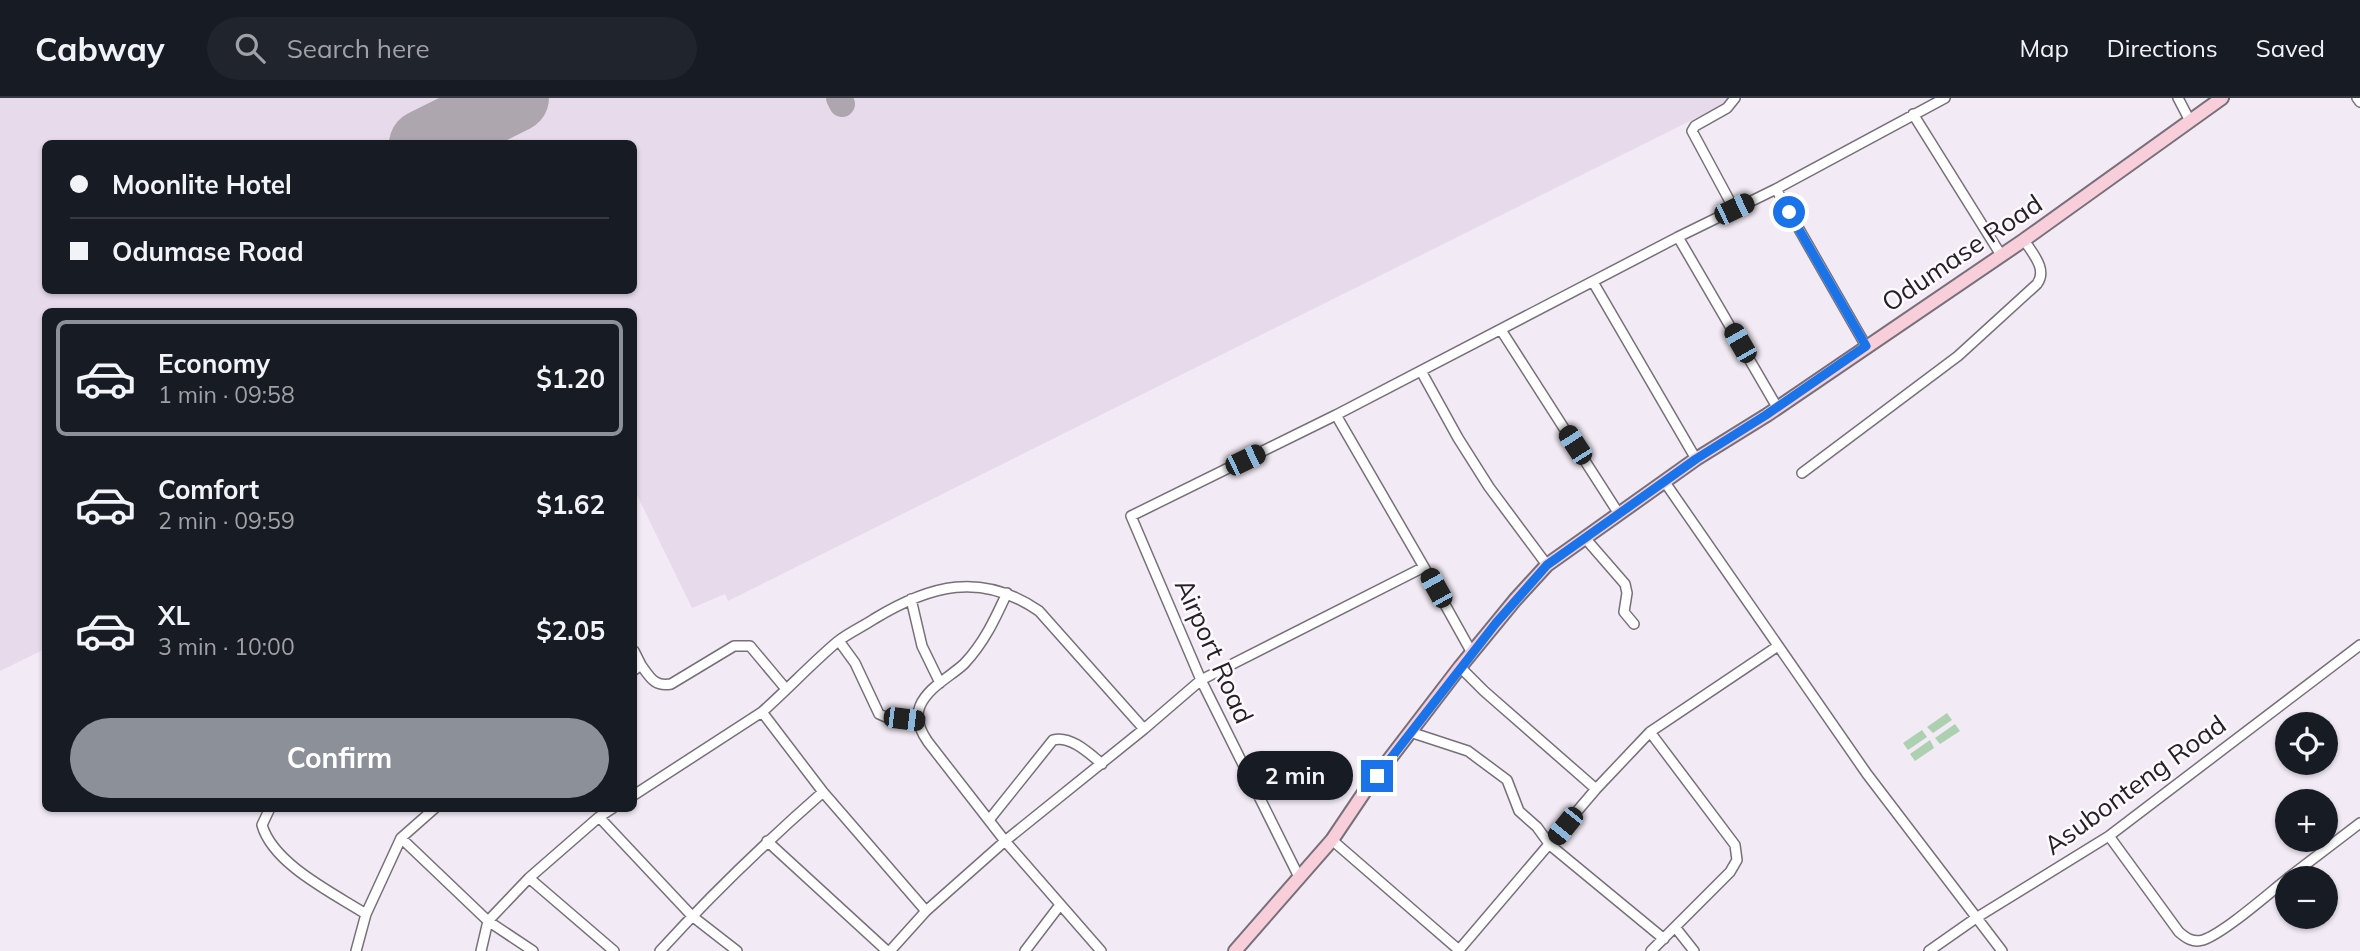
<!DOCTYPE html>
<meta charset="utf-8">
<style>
body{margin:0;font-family:Mulish,sans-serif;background:#20242c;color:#f1f3f6;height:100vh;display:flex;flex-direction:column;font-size:26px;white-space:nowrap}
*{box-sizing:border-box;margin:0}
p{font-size:23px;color:#9ea1a6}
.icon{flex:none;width:38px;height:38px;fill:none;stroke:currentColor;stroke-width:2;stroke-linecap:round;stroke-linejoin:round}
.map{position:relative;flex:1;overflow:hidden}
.drawer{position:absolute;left:42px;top:210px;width:595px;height:504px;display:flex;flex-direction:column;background:#171b24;border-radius:10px;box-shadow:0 2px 5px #0004}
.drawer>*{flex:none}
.guide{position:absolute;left:42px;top:42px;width:595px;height:154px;border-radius:10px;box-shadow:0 2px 5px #0004;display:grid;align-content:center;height:154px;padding:0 28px;background:#171b24}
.controls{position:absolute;left:2275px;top:614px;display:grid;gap:14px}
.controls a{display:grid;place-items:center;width:63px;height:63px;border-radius:50%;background:#171b24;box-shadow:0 2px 5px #0004;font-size:35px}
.end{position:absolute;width:32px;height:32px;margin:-16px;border:9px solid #1a73e8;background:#fff;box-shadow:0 0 0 4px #fff}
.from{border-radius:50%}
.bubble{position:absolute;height:49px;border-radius:24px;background:#171b24;box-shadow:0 2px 5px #0004;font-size:23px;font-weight:700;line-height:49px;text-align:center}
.car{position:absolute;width:21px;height:42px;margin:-21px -10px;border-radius:9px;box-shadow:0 0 5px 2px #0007;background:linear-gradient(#222 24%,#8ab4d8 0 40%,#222 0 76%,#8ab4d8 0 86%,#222 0)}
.guide b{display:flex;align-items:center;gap:24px;height:66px;font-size:26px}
.guide b+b{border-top:2px solid #363941}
.guide i{width:18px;height:18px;background:#f1f3f6}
ul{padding:12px 0 0;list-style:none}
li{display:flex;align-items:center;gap:21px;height:116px;margin:0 14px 10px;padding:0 14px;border:4px solid transparent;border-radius:10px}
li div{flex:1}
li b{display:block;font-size:26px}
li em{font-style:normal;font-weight:700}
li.current{border-color:#8c9099}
li>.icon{width:63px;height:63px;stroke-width:1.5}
.button{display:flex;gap:14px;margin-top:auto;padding:14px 28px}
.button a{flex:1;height:80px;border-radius:42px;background:#8c9099;color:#fff;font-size:28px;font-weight:700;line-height:80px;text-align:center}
header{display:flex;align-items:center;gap:42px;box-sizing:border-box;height:98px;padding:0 35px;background:#171b24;border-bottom:2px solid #363941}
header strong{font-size:33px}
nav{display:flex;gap:38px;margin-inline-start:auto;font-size:24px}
.search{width:490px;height:63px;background:#20242c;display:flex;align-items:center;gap:18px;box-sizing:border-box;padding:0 24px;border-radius:38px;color:#9ea1a6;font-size:26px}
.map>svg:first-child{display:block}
</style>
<header>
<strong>Cabway</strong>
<div class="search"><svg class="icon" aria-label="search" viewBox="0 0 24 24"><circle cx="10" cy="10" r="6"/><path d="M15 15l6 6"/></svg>Search here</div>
<nav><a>Map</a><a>Directions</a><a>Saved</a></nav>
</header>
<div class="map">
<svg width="2360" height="853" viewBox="0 0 2360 853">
<rect width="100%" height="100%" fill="#f2eaf4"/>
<path fill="#e7dbeb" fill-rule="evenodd" d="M0,0H1731L1732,2L728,503L725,496L692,510L634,391V214H46L45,551L0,573ZM46,46H634V192H46Z"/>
<path fill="#add1b0" d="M1947,615L1952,622L1933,635L1927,629Z
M1955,626L1960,633L1940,646L1935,640Z
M1922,632L1927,639L1908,652L1903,645Z
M1930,642L1934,650L1915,663L1910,656Z"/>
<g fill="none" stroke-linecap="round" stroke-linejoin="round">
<path stroke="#ada6ae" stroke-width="26" d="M839,0L842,6"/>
<path stroke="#ada6ae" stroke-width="68" d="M423,46L515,0"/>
<defs>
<path id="minor" d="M2178,0L2190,23
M2357,0L2360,4
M1913,16L2001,157
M1776,91L1866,248
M1734,111L1692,33L1695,28L1727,10L1735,0
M1678,139L1777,309
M1593,184L1696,361
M1501,232L1619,416
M1421,273L1458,340L1489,389L1547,467
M1336,317L1424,469L1472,555
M1802,375L1958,258L2037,186C2048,171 2032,155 2024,142
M1664,383L1867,676L2002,853
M1585,440L1625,486L1627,495L1624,514L1634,526
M1007,495C995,521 984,545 964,566C950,579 928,589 920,608C915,620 921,634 928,644L1005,743L1144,631L1201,582L1424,469
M911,501L922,548L940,585
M839,543L855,565L879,616L888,620L919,622
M634,553L641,567
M1460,569L1484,593L1596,691
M634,572L641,567C650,579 654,589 671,586L734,548H750L786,591
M1410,634L1468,653L1507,682L1519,713L1537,729L1550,747L1664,841
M1650,634L1735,747L1737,762L1730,774L1651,853
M634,697L762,614
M270,710L262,727C273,766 333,795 366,816
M435,710L401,740L488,823L533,853
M599,719L692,818L737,853
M989,722L1053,642C1070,637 1089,655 1102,666
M2109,738L2179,834C2186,840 2193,845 2203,842C2224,835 2268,796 2287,781
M1332,742L1460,853
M767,743L887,853
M1299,779L1201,582L1131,418L1336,317L1678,139L1776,91L1945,0
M529,780L614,853
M2288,780L2360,725
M926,813L823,694L762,614C788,591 811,566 837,544C848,535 862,529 874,521C930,487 981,473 1039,513L1144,631
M1675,829L1694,853
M1459,852L1596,691L1650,634L1778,548
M356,853L366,816L401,740
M481,853L488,823L529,780L599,719L613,710
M660,853C711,797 766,744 823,694
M890,853L926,813L1005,743L1101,853
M1025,853L1060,807
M1929,853L1976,820L2109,738L2360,547"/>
<path id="secondary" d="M1235,853L1332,742L1365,693L1460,569L1515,502L1547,467L1696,361L1767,317L2024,142L2222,0"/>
</defs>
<use href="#minor" stroke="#777079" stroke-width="12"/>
<use href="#secondary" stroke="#777079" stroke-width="16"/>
<use href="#minor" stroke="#fff" stroke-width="9"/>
<use href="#secondary" stroke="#f7ceda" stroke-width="12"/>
</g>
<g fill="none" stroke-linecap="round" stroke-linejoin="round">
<path stroke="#1a73e8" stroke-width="9" d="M1377,678L1496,525L1547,467L1696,361L1766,317L1866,248L1789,114"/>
</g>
<g text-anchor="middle" stroke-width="5" stroke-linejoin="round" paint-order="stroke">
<g font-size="26" fill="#242125" stroke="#fef9ff">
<text transform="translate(1962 155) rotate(-34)" y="9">Odumase Road</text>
<text transform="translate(1214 553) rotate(66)" y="9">Airport Road</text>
<text transform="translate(2135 687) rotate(-36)" y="9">Asubonteng Road</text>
</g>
</g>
</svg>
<div class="controls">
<a><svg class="icon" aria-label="locate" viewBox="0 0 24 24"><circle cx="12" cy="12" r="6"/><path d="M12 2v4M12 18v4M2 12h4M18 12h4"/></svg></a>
<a>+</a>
<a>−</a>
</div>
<i class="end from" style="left:1789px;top:114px"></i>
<i class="end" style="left:1377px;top:678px"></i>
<div class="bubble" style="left:1237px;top:653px;width:116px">2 min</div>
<i class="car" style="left:1734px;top:111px;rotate:64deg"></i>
<i class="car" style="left:1740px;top:245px;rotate:330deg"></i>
<i class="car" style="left:1575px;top:347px;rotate:327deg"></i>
<i class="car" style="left:1245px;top:362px;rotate:64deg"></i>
<i class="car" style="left:1436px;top:490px;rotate:331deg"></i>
<i class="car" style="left:904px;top:621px;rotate:97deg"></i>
<i class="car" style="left:1565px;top:728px;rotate:219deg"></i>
<div class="guide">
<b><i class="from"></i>Moonlite Hotel</b>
<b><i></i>Odumase Road</b>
</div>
<section class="drawer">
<ul>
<li class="current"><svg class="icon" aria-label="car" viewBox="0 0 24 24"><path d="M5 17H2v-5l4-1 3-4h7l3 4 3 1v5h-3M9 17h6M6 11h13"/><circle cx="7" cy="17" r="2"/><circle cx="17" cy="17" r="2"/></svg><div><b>Economy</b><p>1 min · 09:58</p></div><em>$1.20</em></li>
<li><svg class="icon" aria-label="car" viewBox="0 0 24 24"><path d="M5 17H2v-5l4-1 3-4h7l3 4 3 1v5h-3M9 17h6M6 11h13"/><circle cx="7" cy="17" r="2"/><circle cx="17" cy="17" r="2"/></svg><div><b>Comfort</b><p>2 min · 09:59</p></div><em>$1.62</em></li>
<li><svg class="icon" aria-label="car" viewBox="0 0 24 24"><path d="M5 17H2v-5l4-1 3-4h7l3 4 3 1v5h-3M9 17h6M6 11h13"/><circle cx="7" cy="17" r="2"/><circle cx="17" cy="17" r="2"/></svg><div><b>XL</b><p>3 min · 10:00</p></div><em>$2.05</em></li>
</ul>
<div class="button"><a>Confirm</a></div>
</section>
</div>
